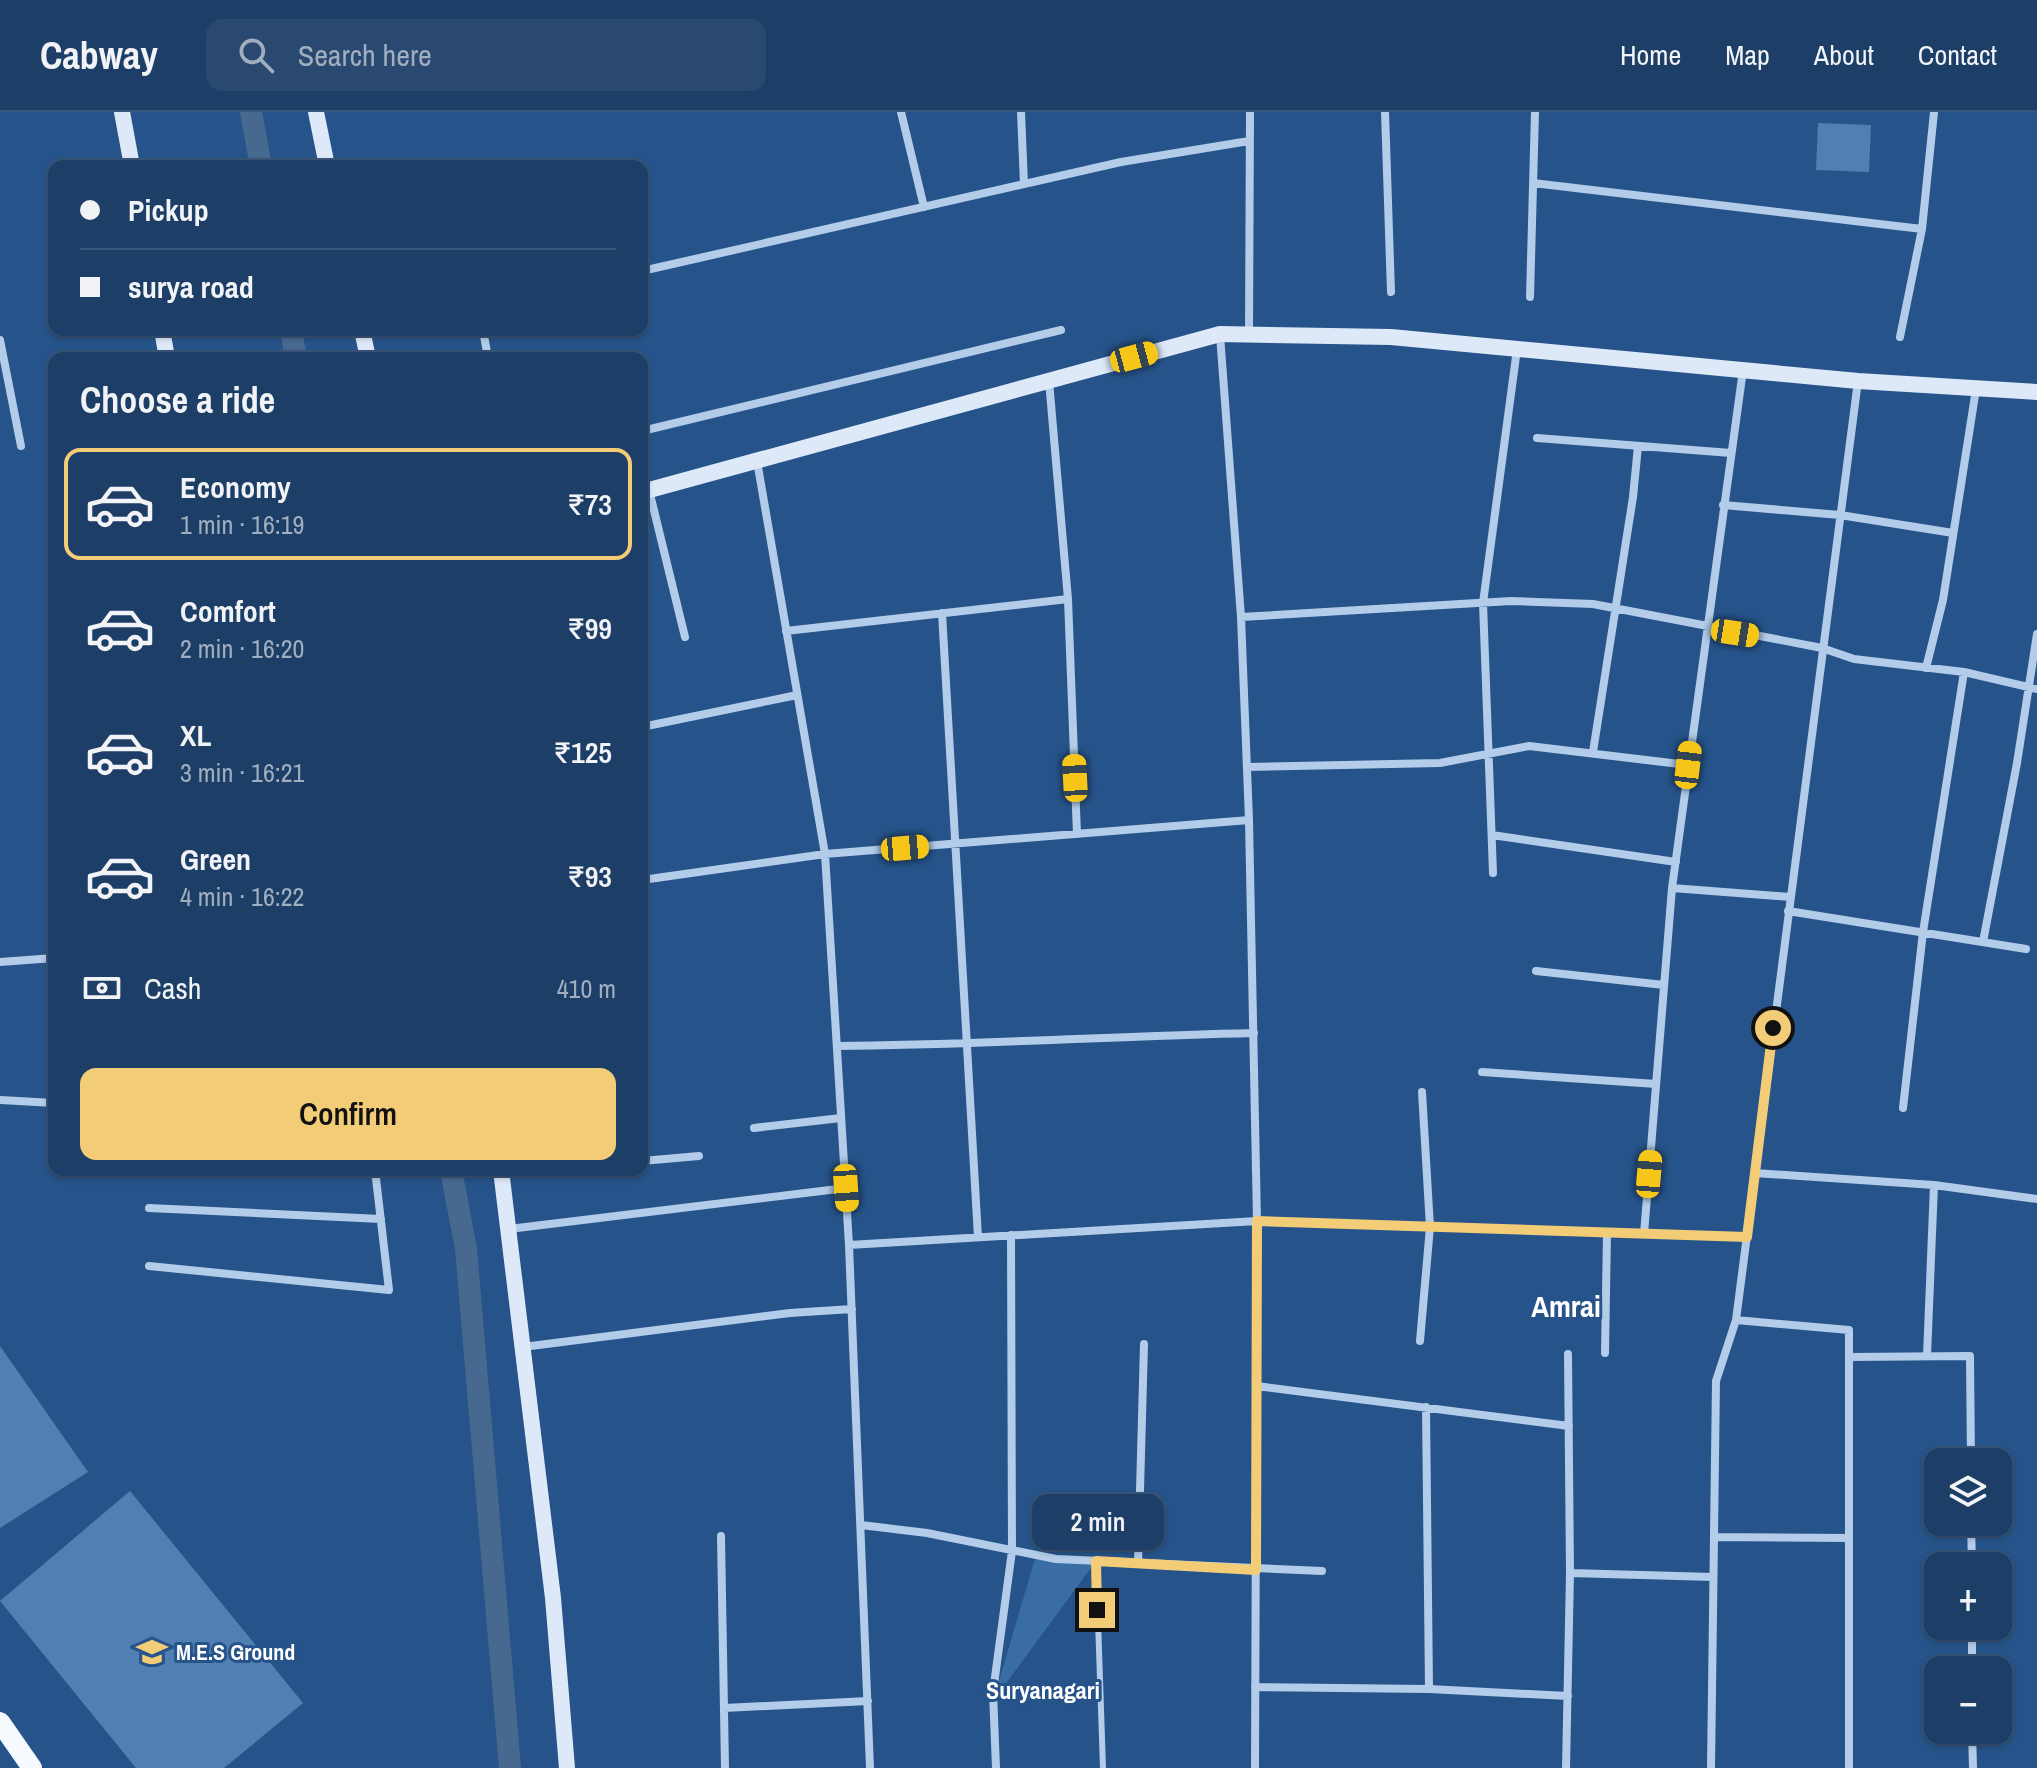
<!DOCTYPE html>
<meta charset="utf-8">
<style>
body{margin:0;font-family:"Archivo Narrow",sans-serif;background:#294970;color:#f1f3f6;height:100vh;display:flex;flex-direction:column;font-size:30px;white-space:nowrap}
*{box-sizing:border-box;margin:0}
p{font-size:26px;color:#a0aec0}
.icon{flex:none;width:44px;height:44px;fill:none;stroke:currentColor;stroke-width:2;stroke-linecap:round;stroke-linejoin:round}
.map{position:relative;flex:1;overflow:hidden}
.panel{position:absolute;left:48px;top:240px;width:600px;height:824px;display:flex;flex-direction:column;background:#1c3e67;border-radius:16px;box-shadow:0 2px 6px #0004,0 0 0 2px #3a577b}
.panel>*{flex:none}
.guide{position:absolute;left:48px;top:48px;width:600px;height:176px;border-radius:16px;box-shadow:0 2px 6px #0004,0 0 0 2px #3a577b;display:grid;align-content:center;height:176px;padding:0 32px;background:#1c3e67}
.fabs{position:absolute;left:1924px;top:1336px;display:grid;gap:16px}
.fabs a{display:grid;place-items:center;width:88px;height:88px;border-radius:16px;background:#1c3e67;box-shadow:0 2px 6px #0004,0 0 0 2px #3a577b;font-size:40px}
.end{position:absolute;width:36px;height:36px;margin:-18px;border:10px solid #f3cc77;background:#111;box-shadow:0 0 0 4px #111}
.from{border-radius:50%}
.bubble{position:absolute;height:56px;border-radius:16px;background:#1c3e67;box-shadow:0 2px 6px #0004,0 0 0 2px #3a577b;font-size:26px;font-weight:600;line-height:56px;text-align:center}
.car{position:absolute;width:24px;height:48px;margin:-24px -12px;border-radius:10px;box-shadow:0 0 6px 2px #0007;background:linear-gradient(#f5c518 24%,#345 0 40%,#f5c518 0 76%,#345 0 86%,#f5c518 0)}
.guide b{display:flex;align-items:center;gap:28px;height:76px;font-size:30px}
.guide b+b{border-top:2px solid #3a577b}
.guide i{width:20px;height:20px;background:#f1f3f6}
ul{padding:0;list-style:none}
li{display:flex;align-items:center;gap:24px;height:112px;margin:0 16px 12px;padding:0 16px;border:4px solid transparent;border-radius:16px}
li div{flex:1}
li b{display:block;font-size:30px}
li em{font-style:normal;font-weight:600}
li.current{border-color:#f3cc77}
li>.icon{width:72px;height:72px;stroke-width:1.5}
h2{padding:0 32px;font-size:36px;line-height:96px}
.pay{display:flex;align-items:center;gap:20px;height:88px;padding:0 32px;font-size:30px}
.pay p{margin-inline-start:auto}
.primary-button{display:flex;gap:16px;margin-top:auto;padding:16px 32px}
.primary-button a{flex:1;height:92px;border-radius:16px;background:#f3cc77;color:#111;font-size:32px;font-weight:600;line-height:92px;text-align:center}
header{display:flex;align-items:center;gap:48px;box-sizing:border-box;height:112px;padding:0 40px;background:#1c3e67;border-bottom:2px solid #3a577b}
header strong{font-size:38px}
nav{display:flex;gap:44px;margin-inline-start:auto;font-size:28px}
.search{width:560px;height:72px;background:#294970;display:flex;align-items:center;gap:20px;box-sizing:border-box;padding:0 28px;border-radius:16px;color:#a0aec0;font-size:30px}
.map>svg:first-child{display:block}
</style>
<header>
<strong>Cabway</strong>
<div class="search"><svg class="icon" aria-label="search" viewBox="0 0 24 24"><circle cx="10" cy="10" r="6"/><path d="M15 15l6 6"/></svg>Search here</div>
<nav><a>Home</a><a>Map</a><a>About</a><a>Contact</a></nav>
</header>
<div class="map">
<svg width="2037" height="1656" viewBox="0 0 2037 1656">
<rect width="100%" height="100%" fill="#265389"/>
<path fill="#3a6da6" d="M1038,1444L1096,1449L993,1589L1034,1450Z"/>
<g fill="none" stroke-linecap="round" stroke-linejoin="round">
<path stroke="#48698f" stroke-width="22" d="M251,0L261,54
M291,218L296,246
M451,1058L466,1137L510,1656"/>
</g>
<path fill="#527fb2" d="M1818,11L1871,13L1869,60L1816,58Z
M0,1234L88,1360L0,1416Z
M130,1379L303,1591L224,1656H136L0,1489Z"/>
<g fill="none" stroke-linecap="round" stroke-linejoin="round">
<path stroke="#b2cce9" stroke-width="6" d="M1096,1449L1103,1656"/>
<path stroke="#b2cce9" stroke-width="8" d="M901,0L924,95
M1021,0L1024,72
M1385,0L1391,180
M1533,71L1922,117
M642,159L1121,50L1249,29
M1530,185L1535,0
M483,218L488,246
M1249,222L1250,0
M363,223L383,218
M1220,223L1241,505L1511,489L1593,492L1822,536L1854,547L1964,560L2037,577
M1900,225L1922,117L1934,0
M0,228L21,334
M1049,269L1068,487L1077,722
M642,319L1061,218
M1537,326L1731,341
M649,378L685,525
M1723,393L1840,403L1953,421
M942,501L978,1125
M786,519L1068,487
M1926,556L1943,488L1976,277
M642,615L797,583
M1593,640L1633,385L1638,334
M1247,655L1440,651L1529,634L1688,653
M1492,723L1676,750
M1493,761L1483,491L1517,237
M642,768L825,742L757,349
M1672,776L1790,785
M1788,799L2026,837
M1983,830L2017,651L2037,522
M0,850L54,846
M1536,859L1664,873
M837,934C976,933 1115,924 1254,921
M1482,960L1656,972
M0,988L54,991
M1903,996L1923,820L1964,560
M754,1016L841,1006
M642,1049L699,1044
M1755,1061L1934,1073L2037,1087
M502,1062L542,1058
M149,1096L381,1107
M509,1117L846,1076
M1644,1122L1672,776L1743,258
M849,1133L1257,1109L1249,708
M149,1154L389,1178L375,1058
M1736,1208L1858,269
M1420,1229L1430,1115L1422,980
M523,1235L790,1201L852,1197
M1605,1241L1607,1121
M1568,1242L1570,1461
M1927,1244L1934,1073
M1849,1245L1970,1244L1971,1350
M1257,1274L1569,1314
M1426,1295L1429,1577
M1971,1410L1972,1454
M861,1413L927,1421L1056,1447L1322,1459
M721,1424L725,1656
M1714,1425L1849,1426
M1138,1452L1144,1232
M1972,1514V1558
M1255,1575L1429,1577L1568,1584
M724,1596L868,1589
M1972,1618L1973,1656
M870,1656L849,1133L825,742L1249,708L1241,505
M996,1656L993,1580L1012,1439L1011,1123
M1255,1656L1257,1109L1747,1125
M1566,1656L1570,1461L1713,1465
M1711,1656L1716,1269L1736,1208L1849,1218V1656"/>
<path stroke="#dde9f8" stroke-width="16" d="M122,0L132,54
M316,0L327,54
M162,218L167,246
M362,218L368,246
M642,380L1220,222L1391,225L1858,269L2037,280
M501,1058L553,1486L567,1656"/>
<path stroke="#f6f9fe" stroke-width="20" d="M0,1610L32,1656"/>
</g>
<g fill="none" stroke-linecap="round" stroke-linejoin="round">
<path stroke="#f3cc77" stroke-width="10" d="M1097,1498L1096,1449L1256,1458L1257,1109L1747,1125L1773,916"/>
</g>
<defs>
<symbol id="school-bare" viewBox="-9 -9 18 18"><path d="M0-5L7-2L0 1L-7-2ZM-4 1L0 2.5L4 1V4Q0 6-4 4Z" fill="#f3cc77" stroke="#265389" stroke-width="2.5" paint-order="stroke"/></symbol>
</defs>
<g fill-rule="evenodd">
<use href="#school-bare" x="130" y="1518" width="44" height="44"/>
</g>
<g text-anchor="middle" stroke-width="6" stroke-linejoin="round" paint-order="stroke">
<g font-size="22" font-weight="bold" fill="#fff" stroke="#265389" text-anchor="start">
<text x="176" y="1548">M.E.S Ground</text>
</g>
<g font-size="24" font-weight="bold" fill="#fff" stroke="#265389">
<text x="1043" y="1587">Suryanagari</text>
</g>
<g font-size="30" font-weight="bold" fill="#fff" stroke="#265389">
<text x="1566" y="1205">Amrai</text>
</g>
</g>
</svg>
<div class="fabs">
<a><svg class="icon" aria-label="layers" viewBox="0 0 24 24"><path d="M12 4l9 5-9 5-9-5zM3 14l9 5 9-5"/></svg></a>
<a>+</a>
<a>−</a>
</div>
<i class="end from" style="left:1773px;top:916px"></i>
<i class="end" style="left:1097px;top:1498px"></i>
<div class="bubble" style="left:1032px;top:1382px;width:132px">2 min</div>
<i class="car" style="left:1134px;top:245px;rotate:75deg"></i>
<i class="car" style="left:1735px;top:521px;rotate:99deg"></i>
<i class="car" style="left:1688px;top:653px;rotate:7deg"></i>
<i class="car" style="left:1075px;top:666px;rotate:357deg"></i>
<i class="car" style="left:905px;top:736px;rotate:85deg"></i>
<i class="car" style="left:1649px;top:1062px;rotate:5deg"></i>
<i class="car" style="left:846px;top:1076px;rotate:176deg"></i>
<div class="guide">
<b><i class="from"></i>Pickup</b>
<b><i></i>surya road</b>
</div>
<section class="panel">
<h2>Choose a ride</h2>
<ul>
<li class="current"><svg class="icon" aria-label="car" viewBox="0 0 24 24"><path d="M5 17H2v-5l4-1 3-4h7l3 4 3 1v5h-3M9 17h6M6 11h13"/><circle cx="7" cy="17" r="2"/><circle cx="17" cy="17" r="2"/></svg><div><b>Economy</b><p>1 min · 16:19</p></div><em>₹73</em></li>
<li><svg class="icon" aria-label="car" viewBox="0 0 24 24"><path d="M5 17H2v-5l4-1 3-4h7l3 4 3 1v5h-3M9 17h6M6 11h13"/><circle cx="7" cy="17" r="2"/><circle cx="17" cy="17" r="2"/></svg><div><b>Comfort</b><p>2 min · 16:20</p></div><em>₹99</em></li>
<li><svg class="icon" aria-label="car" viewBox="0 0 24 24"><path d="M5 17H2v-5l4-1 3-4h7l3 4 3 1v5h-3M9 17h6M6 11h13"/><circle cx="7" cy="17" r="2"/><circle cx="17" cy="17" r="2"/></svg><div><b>XL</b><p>3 min · 16:21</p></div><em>₹125</em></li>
<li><svg class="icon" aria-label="car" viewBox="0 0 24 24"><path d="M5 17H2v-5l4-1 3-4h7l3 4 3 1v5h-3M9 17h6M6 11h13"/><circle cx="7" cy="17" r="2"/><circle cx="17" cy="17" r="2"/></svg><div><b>Green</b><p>4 min · 16:22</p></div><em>₹93</em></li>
</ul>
<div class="pay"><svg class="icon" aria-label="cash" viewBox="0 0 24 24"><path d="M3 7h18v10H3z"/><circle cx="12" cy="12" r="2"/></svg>Cash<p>410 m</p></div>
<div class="primary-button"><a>Confirm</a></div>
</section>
</div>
